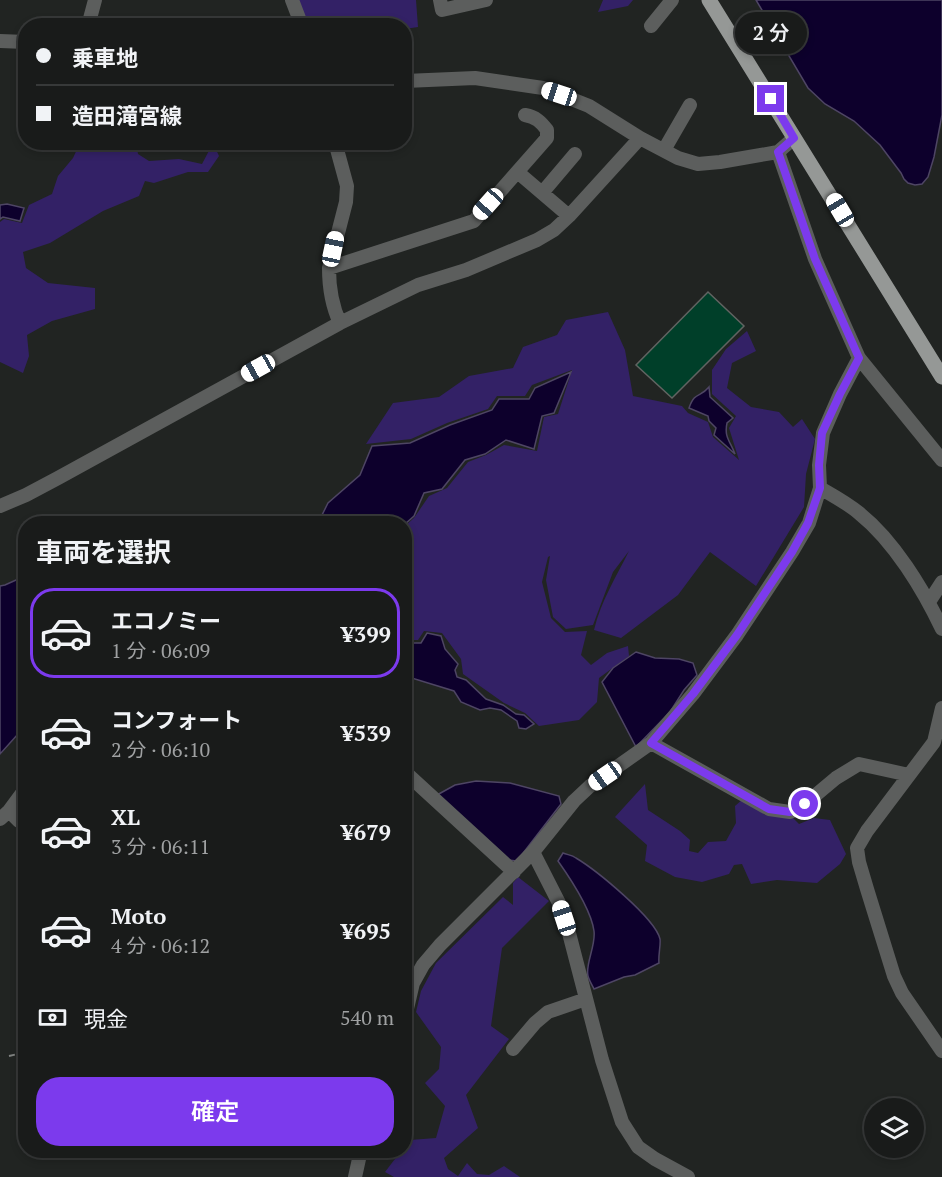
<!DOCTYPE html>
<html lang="ja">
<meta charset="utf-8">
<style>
body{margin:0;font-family:"PT Serif","Noto Sans JP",serif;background:#222423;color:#f1f3f6;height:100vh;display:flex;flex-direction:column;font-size:22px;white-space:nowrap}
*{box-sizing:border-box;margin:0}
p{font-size:20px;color:#9fa1a2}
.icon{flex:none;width:33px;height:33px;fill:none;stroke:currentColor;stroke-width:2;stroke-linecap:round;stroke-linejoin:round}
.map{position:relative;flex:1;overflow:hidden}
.drawer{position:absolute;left:18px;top:516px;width:394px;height:642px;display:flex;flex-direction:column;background:#191b1a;border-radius:24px;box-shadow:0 3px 9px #0003,0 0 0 2px #373939}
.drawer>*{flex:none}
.hud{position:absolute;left:18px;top:18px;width:394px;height:132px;border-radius:24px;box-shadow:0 3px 9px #0003,0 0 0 2px #373939;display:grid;align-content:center;height:132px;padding:0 18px;background:#191b1a}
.fabs{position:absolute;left:864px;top:1098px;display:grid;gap:12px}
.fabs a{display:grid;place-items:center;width:60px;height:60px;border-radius:50%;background:#191b1a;box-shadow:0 3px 9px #0003,0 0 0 2px #373939;font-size:30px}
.end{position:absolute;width:27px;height:27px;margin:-14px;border:8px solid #7c3aed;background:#fff;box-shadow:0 0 0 3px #fff}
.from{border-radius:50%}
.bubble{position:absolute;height:42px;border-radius:21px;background:#191b1a;box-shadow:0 3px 9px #0003,0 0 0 2px #373939;font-size:20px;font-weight:600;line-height:42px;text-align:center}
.car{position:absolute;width:18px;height:36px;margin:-18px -9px;border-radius:8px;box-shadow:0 0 4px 2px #0007;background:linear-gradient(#fff 24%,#345 0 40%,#fff 0 76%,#345 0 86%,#fff 0)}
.hud b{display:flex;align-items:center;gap:21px;height:57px;font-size:22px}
.hud b+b{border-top:2px solid #373939}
.hud i{width:15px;height:15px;background:#f1f3f6}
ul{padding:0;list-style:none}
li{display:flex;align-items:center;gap:18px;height:90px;margin:0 12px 9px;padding:0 6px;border:3px solid transparent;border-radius:24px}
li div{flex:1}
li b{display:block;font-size:22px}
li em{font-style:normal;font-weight:600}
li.on{border-color:#7c3aed}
li>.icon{width:54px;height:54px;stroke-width:1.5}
h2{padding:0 18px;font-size:27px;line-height:72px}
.pay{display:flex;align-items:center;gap:15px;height:66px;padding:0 18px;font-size:22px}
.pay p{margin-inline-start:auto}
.cta{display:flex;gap:12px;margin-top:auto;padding:12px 18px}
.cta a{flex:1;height:69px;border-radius:24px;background:#7c3aed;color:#fff;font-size:24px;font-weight:600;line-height:69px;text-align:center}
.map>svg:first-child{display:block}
</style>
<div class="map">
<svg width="942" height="1177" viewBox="0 0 942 1177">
<rect width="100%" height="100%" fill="#212422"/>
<path fill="#332166" d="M298,0H416L418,27L405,29V26L306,25Z
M603,0H633L628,6L598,12Z
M80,143H136L138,154L149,161L179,159L202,164L213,143L219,156L208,172H188L154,183L145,181L139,196L103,211L50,243L23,252L26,268L48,283L95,288V309L52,321L27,335L29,356L23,373L0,362V222L4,219L22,223L29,205L52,194L58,176L73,158Z
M608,312L625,350L633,396L682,406L688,413L708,422L713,437L739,460L729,428L736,416L712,394V370L726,349L747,331L756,351L732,363L727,388L751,407L779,412L793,427L802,419L815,439L806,474L804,507L756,586L710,552L678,595L621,638L594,630C601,601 616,577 629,551L613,572L593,625L566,629L553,617L546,580L550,556L548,557L542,582L551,618L565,632L587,631L581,655L591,665L607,653L628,646L629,656L599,678L597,702L579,720L539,726L525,713L504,703L463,674L461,659L442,633L424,631L418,640H407L405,641V526L414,518L429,496L447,488L468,462L486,455L504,445L537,451L544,417L558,414L572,370L532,385L525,396H497L488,409L447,423L411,439L366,444L393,403L439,397L469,376L513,368L523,347L557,335L566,320Z
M645,784L648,810L680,831L690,840L689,851L698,853L708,842L726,841L736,823L735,806L743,799L765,815L791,816L799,824L814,818L830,820L846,854L840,864L817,883L777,880L751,884L742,864L734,865L729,874L702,882L675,877L645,861L647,845L615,817Z
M518,877L549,901L502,948L491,1026L509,1039L466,1095L478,1128L444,1158L448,1169L458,1176L467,1163L477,1174L489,1175L504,1166L520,1177H394L385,1172L401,1151L405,1150V1146L410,1140L436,1138L445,1106L425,1083L439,1069L441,1047L416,1012L421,991L436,963L503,897L513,905V883Z"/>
<path fill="#0d002c" stroke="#4e4564" stroke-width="1.5" d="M756,0H942V115L934,157L928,177L922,184L915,185L908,183L904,179L901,173L880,145L854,121L825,104L808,88Z
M7,204L24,208L20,221L3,217L0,219V205Z
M571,372L554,413L542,416L534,449L506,440L485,454L465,460L442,489L424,493L414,516L405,524L313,523H318L328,503L360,475L372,446L410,443L450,425L492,410L499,399H529L535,388Z
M709,387L710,397L733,418L727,423C724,437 730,441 735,454L714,435L716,428L709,421L708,416L689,408C695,391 700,398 709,387Z
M25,576V722L18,734L0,754V586L5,585Z
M427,633L441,636L445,649L458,664L455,670L457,677L466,680L486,699L503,705L516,714L524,715L534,724L526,729L519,728L517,721L501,710L490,708L480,710L461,702L454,691L405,676V646L410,643H421Z
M636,652L655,658L679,659L693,663L697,675L684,690L670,712L636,747L602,682L613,668Z
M476,781L510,783L559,796L561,804L517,861L507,860L437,795L455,785Z
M563,853C568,855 572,855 576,858C596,870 655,918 660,939C661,944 658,956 659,963L635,975L624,977L594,989C592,985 589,980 588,976C585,964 596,946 594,931C591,909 570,878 558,861Z"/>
<path fill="#003f29" stroke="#616462" stroke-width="1.5" d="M708,292L744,326L672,398L636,365Z"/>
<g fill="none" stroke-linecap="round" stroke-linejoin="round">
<path stroke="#808381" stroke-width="2" stroke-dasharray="6 3" stroke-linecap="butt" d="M9,1056L26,1052"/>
<path stroke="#5c5e5d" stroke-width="14" d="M292,0L302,26
M440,0L442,10L486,0
M88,26L95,0
M651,26L672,0
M0,41L26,42
M405,81L475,78L543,88L559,94L589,106L640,138L678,158L698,164L720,162L778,152L794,138
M335,142L347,186L346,202L329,268C329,286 332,306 340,323
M664,150L690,105
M778,152L815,259L859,358L942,460
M521,175L569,216
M542,193L575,154
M329,268L474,221L547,138V130C541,122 536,117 525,115
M820,488C834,496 847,503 859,513C894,541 923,589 942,629
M0,506L26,495L58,478L340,323L418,285L466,270L537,240L554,230L569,216L640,138
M929,602L942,582
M942,708L934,742L867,831L857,848L859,862L867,889L894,976L902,993L942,1051
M651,743L769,809L790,812L805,804L836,778L859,764L909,775
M405,772L514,872
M9,811L19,821L26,822
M0,819L9,811L26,788
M533,852L559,903L569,933L602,1060L622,1122L638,1147L655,1159L688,1177
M405,1017L413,983L423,965L440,945L533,852L574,801L590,786L651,743L693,694L737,635L792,552L809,523L820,488L819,465L823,433L840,394L859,358
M513,1049L535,1023L548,1012L586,999
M355,1177L361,1150"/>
<path stroke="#959896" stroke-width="15" d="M709,0L942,377"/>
</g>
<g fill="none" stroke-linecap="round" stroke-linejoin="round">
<path stroke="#7c3aed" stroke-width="8" d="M771,99L794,138L778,152L815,259L859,358L840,394L822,433L819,465L820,488L808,523L792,552L737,635L693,694L651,743L769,809L790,812L805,804"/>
</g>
</svg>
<div class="fabs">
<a><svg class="icon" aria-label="layers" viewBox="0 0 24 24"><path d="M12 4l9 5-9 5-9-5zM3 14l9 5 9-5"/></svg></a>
</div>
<i class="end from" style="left:805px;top:804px"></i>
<i class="end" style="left:771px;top:99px"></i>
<div class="bubble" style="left:735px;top:12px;width:72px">2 分</div>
<i class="car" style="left:559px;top:94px;rotate:288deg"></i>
<i class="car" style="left:488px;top:204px;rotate:222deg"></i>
<i class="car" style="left:840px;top:210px;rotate:329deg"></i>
<i class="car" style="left:333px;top:249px;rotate:12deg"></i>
<i class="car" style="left:258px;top:368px;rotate:241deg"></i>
<i class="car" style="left:605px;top:776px;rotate:235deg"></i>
<i class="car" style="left:564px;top:918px;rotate:342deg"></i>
<div class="hud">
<b><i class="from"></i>乗車地</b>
<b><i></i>造田滝宮線</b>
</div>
<section class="drawer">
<h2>車両を選択</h2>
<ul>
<li class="on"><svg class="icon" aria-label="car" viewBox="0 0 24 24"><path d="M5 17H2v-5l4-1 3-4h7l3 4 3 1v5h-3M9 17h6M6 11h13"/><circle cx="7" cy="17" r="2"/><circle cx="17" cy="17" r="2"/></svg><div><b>エコノミー</b><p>1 分 · 06:09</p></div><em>¥399</em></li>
<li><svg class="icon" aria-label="car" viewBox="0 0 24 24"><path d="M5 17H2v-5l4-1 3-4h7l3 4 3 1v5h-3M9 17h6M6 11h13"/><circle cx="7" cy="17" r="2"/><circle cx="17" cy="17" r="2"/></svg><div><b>コンフォート</b><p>2 分 · 06:10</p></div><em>¥539</em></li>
<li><svg class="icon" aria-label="car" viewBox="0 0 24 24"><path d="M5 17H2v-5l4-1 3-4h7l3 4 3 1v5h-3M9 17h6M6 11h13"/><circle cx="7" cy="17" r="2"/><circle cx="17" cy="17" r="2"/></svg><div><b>XL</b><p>3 分 · 06:11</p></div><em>¥679</em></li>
<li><svg class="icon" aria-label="car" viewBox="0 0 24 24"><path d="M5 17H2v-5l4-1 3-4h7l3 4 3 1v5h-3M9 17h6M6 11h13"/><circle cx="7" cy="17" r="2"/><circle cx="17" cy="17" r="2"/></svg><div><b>Moto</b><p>4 分 · 06:12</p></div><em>¥695</em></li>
</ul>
<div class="pay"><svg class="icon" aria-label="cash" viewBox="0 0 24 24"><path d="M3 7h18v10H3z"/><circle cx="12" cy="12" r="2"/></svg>現金<p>540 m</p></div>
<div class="cta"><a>確定</a></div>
</section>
</div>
